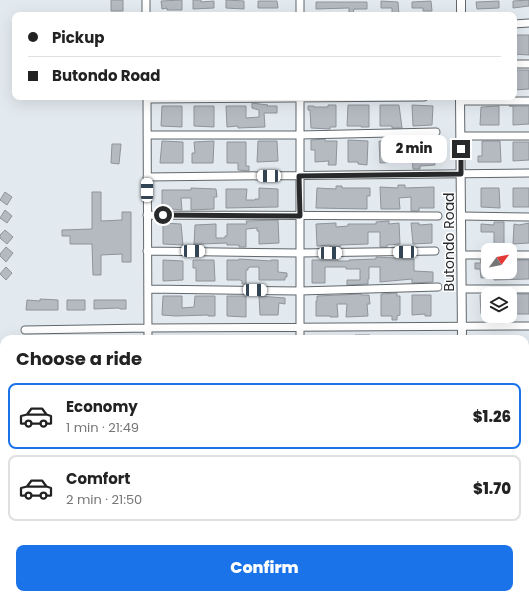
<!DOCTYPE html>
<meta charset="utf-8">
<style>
body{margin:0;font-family:Poppins,sans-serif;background:#f2f2f2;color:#222;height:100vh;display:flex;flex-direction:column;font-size:15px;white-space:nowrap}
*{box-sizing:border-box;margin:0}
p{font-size:13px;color:#767676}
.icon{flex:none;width:22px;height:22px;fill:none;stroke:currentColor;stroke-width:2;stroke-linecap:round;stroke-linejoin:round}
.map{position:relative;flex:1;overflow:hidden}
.drawer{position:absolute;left:0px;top:335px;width:529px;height:264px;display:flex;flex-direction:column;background:#fff;border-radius:12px 12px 0 0;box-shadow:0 4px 16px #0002}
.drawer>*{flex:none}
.top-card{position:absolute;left:12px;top:12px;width:505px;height:88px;border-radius:8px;box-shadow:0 4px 16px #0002;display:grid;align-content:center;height:88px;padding:0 16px;background:#fff}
.needle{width:26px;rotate:58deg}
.controls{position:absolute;left:481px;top:243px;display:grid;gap:8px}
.controls a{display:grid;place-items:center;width:36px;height:36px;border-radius:8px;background:#fff;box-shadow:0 4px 16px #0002;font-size:20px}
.end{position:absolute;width:18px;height:18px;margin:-9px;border:5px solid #27292b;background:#fff;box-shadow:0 0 0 2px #fff}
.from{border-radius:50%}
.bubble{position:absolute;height:28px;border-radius:8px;background:#fff;box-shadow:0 4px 16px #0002;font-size:13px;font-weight:800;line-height:28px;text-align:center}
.car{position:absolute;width:12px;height:24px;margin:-12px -6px;border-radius:5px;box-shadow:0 0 3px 1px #0007;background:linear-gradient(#fff 24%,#345 0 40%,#fff 0 76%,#345 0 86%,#fff 0)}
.top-card b{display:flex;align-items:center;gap:14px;height:38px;font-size:15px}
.top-card b+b{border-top:1px solid #e0e0e0}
.top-card i{width:10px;height:10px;background:#222}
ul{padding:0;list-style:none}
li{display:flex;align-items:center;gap:12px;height:66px;margin:0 8px 6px;padding:0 8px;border:2px solid #e0e0e0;border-radius:8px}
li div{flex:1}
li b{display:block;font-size:15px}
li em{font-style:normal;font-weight:800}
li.active{border-color:#1a73e8}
li>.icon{width:36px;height:36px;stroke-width:1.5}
h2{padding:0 16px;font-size:18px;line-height:48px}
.action{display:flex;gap:8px;margin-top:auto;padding:8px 16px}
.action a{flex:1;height:46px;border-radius:8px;background:#1a73e8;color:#fff;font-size:16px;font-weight:800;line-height:46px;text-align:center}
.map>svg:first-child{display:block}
</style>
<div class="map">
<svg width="529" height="599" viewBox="0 0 529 599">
<rect width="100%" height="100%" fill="#e3eaef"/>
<path fill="#b4bac0" stroke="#8e9499" d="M111,0H123V11H111Z
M182,0V10H167V8L162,9L161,1Z
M193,0H201V2L214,1V8L193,9Z
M226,0L244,1V9L226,8Z
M529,0V6L513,8V1Z
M258,1H277L278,8H258Z
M381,1L398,2L399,15H392V8H381Z
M431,1L432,11H423V8H412V2Z
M499,1V8L477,9L476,2Z
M316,2H367V9H354L353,13L349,12V8L316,9Z
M514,35H529V55L514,54Z
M514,70H529V89L514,90Z
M252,103L268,105L267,106H277V113H264L265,127L238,128V126L227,127L226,106H246V118L259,117V110L252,108Z
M328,105H336V127H330V129L311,128L310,110H308V106H314V107H328Z
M348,105H369V127H361V126H347Z
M380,105H399L402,128H392V126H380Z
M412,105L433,106L432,125L413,126Z
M162,106H182V127L161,126Z
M194,106H214V127L194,126Z
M499,106V125H480L481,107Z
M509,106H529V124L513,125V106Z
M325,139V141H337L336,165H328L329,161L315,162V150H311V140Z
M423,139H432L435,165L420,166V169H413L411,140H423Z
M348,140L368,141L367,165L358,164V162H348Z
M162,141L183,142V163H160Z
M214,141L213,163H192V153H195L194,142Z
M258,141H277L278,161L257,162Z
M379,141H400V162L380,163Z
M482,141H500L501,162H478V156H482Z
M227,142H246V166H249V171L238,170V163H227Z
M513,142H529V160L513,161Z
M112,144H121L119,164L111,163Z
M398,185H405V188L434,187V208H419V211H411V197L399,198L400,209H381L380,187L398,188Z
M336,186H342V188H370V196H367V209L316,208L317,188L336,189Z
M191,188L216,189L217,197H214V209L191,210V198H181L182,210L162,208V190H191Z
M259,188L278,189V207L226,208V189H247L246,200H255V199H259Z
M481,188H499L500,208L481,207Z
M513,188H529V207H513Z
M5,192L12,197L7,205L0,200Z
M92,192H101V221L122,220V212H131V262H122V254L101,255V275H93L92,244H70V236H62V230L92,229Z
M5,210L12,216L7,223L0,218Z
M278,220L279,243L259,244V231H257V228L246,229V247H239V245H227V243L201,244V245H194L195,225L216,224V238H225V236H227V224H247L246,221Z
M389,221V224L399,223L400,244L387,245V247H380V232H368V244L340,245V247H330V245L317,246L316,224L336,223V227L348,226V224H376V222Z
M494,222H504V247H494V232H481V224L494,225Z
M163,223L181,224L183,245L163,244Z
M411,223H419V225L432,224V243L413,244Z
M529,223V243L513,244L514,224L519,225Z
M5,230L13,237L7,244L0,238V235Z
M6,247L13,253L6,262L0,256V254Z
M403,256V259H414V271L433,272V282L412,283V279L380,282V267H369V279H368V284L347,285V280H360V269H346V267H325V283H312V260H338V261H349V260L376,259V257L396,258V257Z
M239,259L271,261V260H278V272L287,273V277H285V280H259V267H250L248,268V270H246V284H242V281L240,280H227V260H239Z
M163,260L183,261V280L163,281Z
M193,260H214L215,281H196V268H193Z
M480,260H488V272H513V260H529V279L494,280V277L481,278L480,269H475V263H481Z
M6,267L12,273L6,280L0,274Z
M397,293V296H400V315L397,316V320H392V316H381V294Z
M361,294V295H369L370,304H367L368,316L346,317L347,304H337L338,317H330V316H316V301H317V296Z
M514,294H529V314H513Z
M412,295H431V316H425V314L412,315Z
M480,295H488V314H481Z
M163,296H182V308L194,307L195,296H215V316H208V315L176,316L162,315Z
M227,296H246V317L227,316Z
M259,296L285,298V304L279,303L278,315H260Z
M40,299L58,300V310H26L27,300L40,301Z
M67,300H85V310H67Z
M94,300H126V309H120L119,308L94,309Z
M355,335H370V339H355Z"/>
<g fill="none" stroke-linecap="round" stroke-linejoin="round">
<defs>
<path id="minor" d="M146,0V15
M300,0V15
M514,24L529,23
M514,64H529
M147,97L148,339
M300,97V339
M147,99L424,97
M460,101H529
M147,135H300L436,132
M461,136H529
M147,177L529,173
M147,215L438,216
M462,216L529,217
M147,251L300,253L435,251
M462,255H488
M510,255H529
M148,289L300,291L438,287
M462,289H529
M25,330L148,328L529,326
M525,369H529
M525,404H529
M525,440H529
M0,454L4,473
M525,481H529
M525,524H529
M525,557H529
M19,595V599
M463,597L529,595
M135,599L136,595"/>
<path id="tertiary" d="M461,15V0
M460,97L462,339
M463,595V599"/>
</defs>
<use href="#minor" stroke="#61676b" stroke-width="9"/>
<use href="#tertiary" stroke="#61676b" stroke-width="10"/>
<use href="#minor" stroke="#fff" stroke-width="7"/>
<use href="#tertiary" stroke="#fff" stroke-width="8"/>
</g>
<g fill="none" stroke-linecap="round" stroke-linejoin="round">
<path stroke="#27292b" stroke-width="5" d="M163,215L300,216L299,176L461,174V149"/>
</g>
<g text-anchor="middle" stroke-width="3" stroke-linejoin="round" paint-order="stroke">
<g font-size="14" fill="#27292b" stroke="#fff">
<text transform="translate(449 242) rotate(-90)" y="5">Butondo Road</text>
</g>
</g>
</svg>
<div class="controls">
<a><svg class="needle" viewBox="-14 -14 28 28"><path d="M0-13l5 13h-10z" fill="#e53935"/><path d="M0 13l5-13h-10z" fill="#767676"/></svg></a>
<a><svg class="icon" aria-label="layers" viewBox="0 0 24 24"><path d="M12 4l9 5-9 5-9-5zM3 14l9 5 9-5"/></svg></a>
</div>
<i class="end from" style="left:163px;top:215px"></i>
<i class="end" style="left:461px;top:149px"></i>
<div class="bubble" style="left:381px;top:135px;width:66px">2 min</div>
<i class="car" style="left:269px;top:176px;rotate:270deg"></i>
<i class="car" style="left:147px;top:190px;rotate:0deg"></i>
<i class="car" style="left:193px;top:251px;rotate:91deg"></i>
<i class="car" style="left:405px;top:252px;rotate:269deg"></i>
<i class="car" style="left:330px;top:253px;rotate:89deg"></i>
<i class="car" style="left:255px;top:290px;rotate:91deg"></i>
<div class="top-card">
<b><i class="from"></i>Pickup</b>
<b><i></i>Butondo Road</b>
</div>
<section class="drawer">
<h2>Choose a ride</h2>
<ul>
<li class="active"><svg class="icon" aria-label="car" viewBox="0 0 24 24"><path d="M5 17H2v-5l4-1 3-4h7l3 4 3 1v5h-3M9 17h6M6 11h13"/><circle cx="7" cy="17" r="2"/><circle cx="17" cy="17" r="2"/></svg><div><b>Economy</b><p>1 min · 21:49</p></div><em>$1.26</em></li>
<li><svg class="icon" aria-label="car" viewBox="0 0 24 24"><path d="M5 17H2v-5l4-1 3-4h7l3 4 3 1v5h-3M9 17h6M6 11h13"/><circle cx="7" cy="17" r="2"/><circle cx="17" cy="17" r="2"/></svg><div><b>Comfort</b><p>2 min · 21:50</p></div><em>$1.70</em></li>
</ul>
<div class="action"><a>Confirm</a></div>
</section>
</div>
